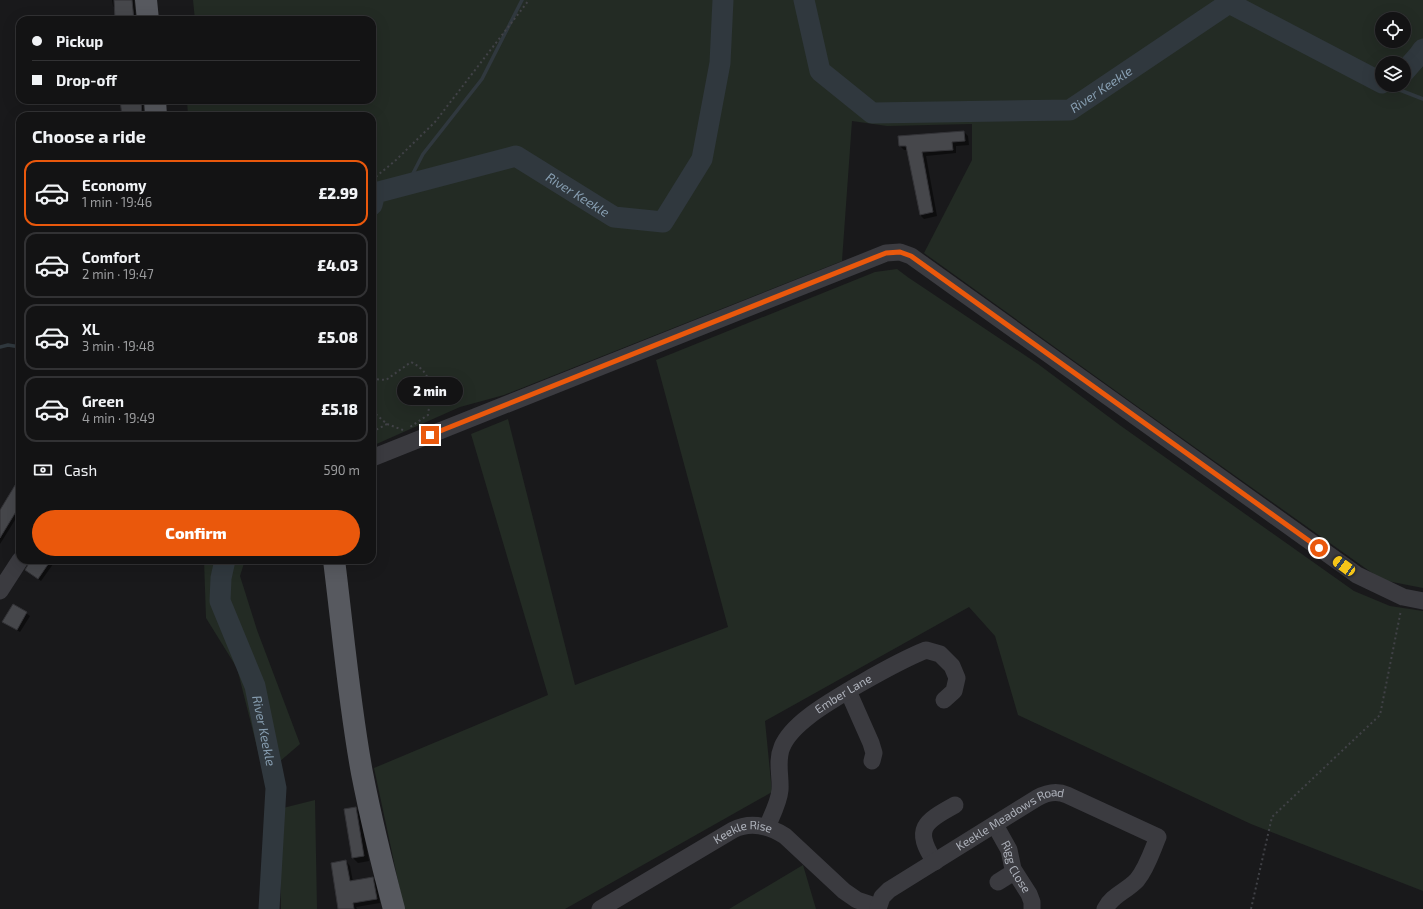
<!DOCTYPE html>
<meta charset="utf-8">
<style>
body{margin:0;font-family:"Exo 2",sans-serif;background:#202022;color:#f1f3f6;height:100vh;display:flex;flex-direction:column;font-size:15px;white-space:nowrap}
*{box-sizing:border-box;margin:0}
p{font-size:13px;color:#9d9ea0}
.icon{flex:none;width:22px;height:22px;fill:none;stroke:currentColor;stroke-width:2;stroke-linecap:round;stroke-linejoin:round}
.map{position:relative;flex:1;overflow:hidden}
.side{position:absolute;left:16px;top:112px;width:360px;height:452px;display:flex;flex-direction:column;background:#131314;border-radius:12px;box-shadow:0 4px 16px #0002,0 0 0 1px #323234}
.side>*{flex:none}
.top-card{position:absolute;left:16px;top:16px;width:360px;height:88px;border-radius:12px;box-shadow:0 4px 16px #0002,0 0 0 1px #323234;display:grid;align-content:center;height:88px;padding:0 16px;background:#131314}
.controls{position:absolute;left:1375px;top:12px;display:grid;gap:8px}
.controls a{display:grid;place-items:center;width:36px;height:36px;border-radius:50%;background:#131314;box-shadow:0 4px 16px #0002,0 0 0 1px #323234;font-size:20px}
.end{position:absolute;width:18px;height:18px;margin:-9px;border:5px solid #ea580c;background:#fff;box-shadow:0 0 0 2px #fff}
.from{border-radius:50%}
.bubble{position:absolute;height:28px;border-radius:14px;background:#131314;box-shadow:0 4px 16px #0002,0 0 0 1px #323234;font-size:13px;font-weight:800;line-height:28px;text-align:center}
.car{position:absolute;width:12px;height:24px;margin:-12px -6px;border-radius:5px;box-shadow:0 0 3px 1px #0007;background:linear-gradient(#f5c518 24%,#345 0 40%,#f5c518 0 76%,#345 0 86%,#f5c518 0)}
.top-card b{display:flex;align-items:center;gap:14px;height:38px;font-size:15px}
.top-card b+b{border-top:1px solid #323234}
.top-card i{width:10px;height:10px;background:#f1f3f6}
ul{padding:0;list-style:none}
li{display:flex;align-items:center;gap:12px;height:66px;margin:0 8px 6px;padding:0 8px;border:2px solid #323234;border-radius:12px}
li div{flex:1}
li b{display:block;font-size:15px}
li em{font-style:normal;font-weight:800}
li.selected{border-color:#ea580c}
li>.icon{width:36px;height:36px;stroke-width:1.5}
h2{padding:0 16px;font-size:18px;line-height:48px}
.pay{display:flex;align-items:center;gap:10px;height:44px;padding:0 16px;font-size:15px}
.pay p{margin-inline-start:auto}
.cta{display:flex;gap:8px;margin-top:auto;padding:8px 16px}
.cta a{flex:1;height:46px;border-radius:24px;background:#ea580c;color:#fff;font-size:16px;font-weight:800;line-height:46px;text-align:center}
.map>svg:first-child{display:block}
</style>
<div class="map">
<svg width="1423" height="909" viewBox="0 0 1423 909">
<rect width="100%" height="100%" fill="#19191b"/>
<path fill="#232b24" fill-rule="evenodd" d="M193,0H1423V588L1382,580L1141,409L924,253L972,160V124L887,126L852,121L842,261L504,395L460,407L372,446V116H188L187,100H372V20H195ZM1382,19H1404V41H1382ZM1382,63H1404V85H1382Z
M897,269L909,278L1038,364L1121,426L1354,591L1390,606L1423,611V891L1251,824L1018,715L995,636L969,607L765,721L772,792L565,909H404L374,768L548,695L471,434L508,419L575,685L728,627L656,360L875,272Z
M204,560H245L240,576L257,630L300,744L264,775L237,668L206,618Z
M315,800L317,909H281L279,809Z
M803,865L816,909H729Z"/>
<path fill="#0007" d="M112,0H134L136,20H116L115,8L113,6Z
M122,100H142L144,116H123Z
M964,132L968,136L969,145L956,146V153L926,156L937,216L924,219L920,215L908,150H904L900,146L899,137Z
M20,480V512L0,544V508L2,509Z
M33,560H56L41,581L30,573Z
M14,605L30,616L20,632L7,624Z
M356,808L360,813L369,861L358,863L353,858L345,810Z
M346,861L350,866L353,882L372,878L377,882L380,903L356,907L357,909H339Z"/>
<g fill="none" stroke-linecap="round" stroke-linejoin="round">
<path stroke="#30383e" stroke-width="3.5" d="M1387,85L1423,99
M407,185L423,154L482,79L522,0
M0,347L8,345L20,347"/>
<g stroke="#30383e" stroke-width="21">
<path id="s1" d="M804,0L820,71L872,113L1070,110L1229,3L1382,83"/>
<path d="M1404,72L1418,56L1423,49"/>
<path id="s2" d="M372,205L375,193L516,156L614,217L663,222L702,159L720,63L723,0"/>
<path id="s3" d="M225,560L221,578L220,601L255,686L276,788L269,909"/>
</g>
</g>
<path fill="#46474b" stroke="#333337" d="M114,0H132L134,20H115Z
M120,100H141L142,116H122Z
M964,131L965,141L952,142L953,150L922,152L933,212L920,215L906,146H899L898,136Z
M20,477V505L0,538V510Z
M31,560H51L38,579L25,570Z
M13,604L27,612L17,630L2,622Z
M356,807L364,856L352,858L344,809Z
M346,860L350,881L373,877L377,899L353,903L354,909H338L331,863Z"/>
<g fill="none" stroke-linecap="round" stroke-linejoin="round">
<path stroke="#414247" stroke-width="2" stroke-dasharray="2 3" stroke-linecap="butt" d="M372,180L396,160L435,122L529,0
M372,379L386,380L411,362C435,374 431,392 428,415L410,427
M372,411L387,424L403,430
M372,432L387,424
M1251,909L1272,817L1380,715L1401,610"/>
<g stroke="#3b3b40" stroke-width="17">
<path d="M372,458L886,253L900,252L911,256L1357,575L1403,597L1423,601"/>
<path d="M0,591L20,560"/>
<path d="M848,691L871,743L874,753L872,761"/>
<path id="s4" d="M995,825L1009,850L1013,869L1029,894L1032,902V909"/>
<path id="s5" d="M767,827C772,815 779,802 780,790C781,776 776,761 782,747C792,722 833,700 856,686C879,673 901,660 926,650L940,654L952,666L957,678L954,691L944,700"/>
<path d="M935,862C913,829 924,822 955,805"/>
<path d="M998,882L1014,872"/>
<path id="s6" d="M600,909L733,830C751,821 769,826 785,836L844,891L857,900L878,907"/>
<path id="s7" d="M878,909L882,897L889,890L1037,798C1046,793 1056,790 1067,795L1158,837C1152,851 1147,868 1137,880C1127,891 1112,895 1105,909"/>
</g>
<path stroke="#57595f" stroke-width="22" d="M146,0L148,20
M155,100L156,116
M334,560C343,631 349,703 362,773C371,819 382,864 394,909"/>
</g>
<g fill="none" stroke-linecap="round" stroke-linejoin="round">
<path stroke="#ea580c" stroke-width="5" d="M430,435L886,253L900,252L911,256L1319,548"/>
</g>
<g text-anchor="middle" stroke-width="3" stroke-linejoin="round" paint-order="stroke">
<g font-size="12" fill="#adb1ba" stroke="#141416">
<text dy="4" stroke="none"><textPath href="#s5" startOffset="165">Ember Lane</textPath></text>
<text dy="4" stroke="none"><textPath href="#s7" startOffset="164">Keekle Meadows Road</textPath></text>
<text dy="4" stroke="none"><textPath href="#s6" startOffset="164">Keekle Rise</textPath></text>
<text dy="4" stroke="none"><textPath href="#s4" startOffset="47">Rigg Close</textPath></text>
</g>
<g font-size="13" font-style="italic" fill="#879eb1" stroke="#141416">
<text dy="5" stroke="none"><textPath href="#s1" startOffset="375">River Keekle</textPath></text>
<text dy="5" stroke="none"><textPath href="#s2" startOffset="231">River Keekle</textPath></text>
<text dy="5" stroke="none"><textPath href="#s3" startOffset="179">River Keekle</textPath></text>
</g>
</g>
</svg>
<div class="controls">
<a><svg class="icon" aria-label="locate" viewBox="0 0 24 24"><circle cx="12" cy="12" r="6"/><path d="M12 2v4M12 18v4M2 12h4M18 12h4"/></svg></a>
<a><svg class="icon" aria-label="layers" viewBox="0 0 24 24"><path d="M12 4l9 5-9 5-9-5zM3 14l9 5 9-5"/></svg></a>
</div>
<i class="end from" style="left:1319px;top:548px"></i>
<i class="end" style="left:430px;top:435px"></i>
<div class="bubble" style="left:397px;top:377px;width:66px">2 min</div>
<i class="car" style="left:1344px;top:566px;rotate:306deg"></i>
<div class="top-card">
<b><i class="from"></i>Pickup</b>
<b><i></i>Drop-off</b>
</div>
<section class="side">
<h2>Choose a ride</h2>
<ul>
<li class="selected"><svg class="icon" aria-label="car" viewBox="0 0 24 24"><path d="M5 17H2v-5l4-1 3-4h7l3 4 3 1v5h-3M9 17h6M6 11h13"/><circle cx="7" cy="17" r="2"/><circle cx="17" cy="17" r="2"/></svg><div><b>Economy</b><p>1 min · 19:46</p></div><em>£2.99</em></li>
<li><svg class="icon" aria-label="car" viewBox="0 0 24 24"><path d="M5 17H2v-5l4-1 3-4h7l3 4 3 1v5h-3M9 17h6M6 11h13"/><circle cx="7" cy="17" r="2"/><circle cx="17" cy="17" r="2"/></svg><div><b>Comfort</b><p>2 min · 19:47</p></div><em>£4.03</em></li>
<li><svg class="icon" aria-label="car" viewBox="0 0 24 24"><path d="M5 17H2v-5l4-1 3-4h7l3 4 3 1v5h-3M9 17h6M6 11h13"/><circle cx="7" cy="17" r="2"/><circle cx="17" cy="17" r="2"/></svg><div><b>XL</b><p>3 min · 19:48</p></div><em>£5.08</em></li>
<li><svg class="icon" aria-label="car" viewBox="0 0 24 24"><path d="M5 17H2v-5l4-1 3-4h7l3 4 3 1v5h-3M9 17h6M6 11h13"/><circle cx="7" cy="17" r="2"/><circle cx="17" cy="17" r="2"/></svg><div><b>Green</b><p>4 min · 19:49</p></div><em>£5.18</em></li>
</ul>
<div class="pay"><svg class="icon" aria-label="cash" viewBox="0 0 24 24"><path d="M3 7h18v10H3z"/><circle cx="12" cy="12" r="2"/></svg>Cash<p>590 m</p></div>
<div class="cta"><a>Confirm</a></div>
</section>
</div>
